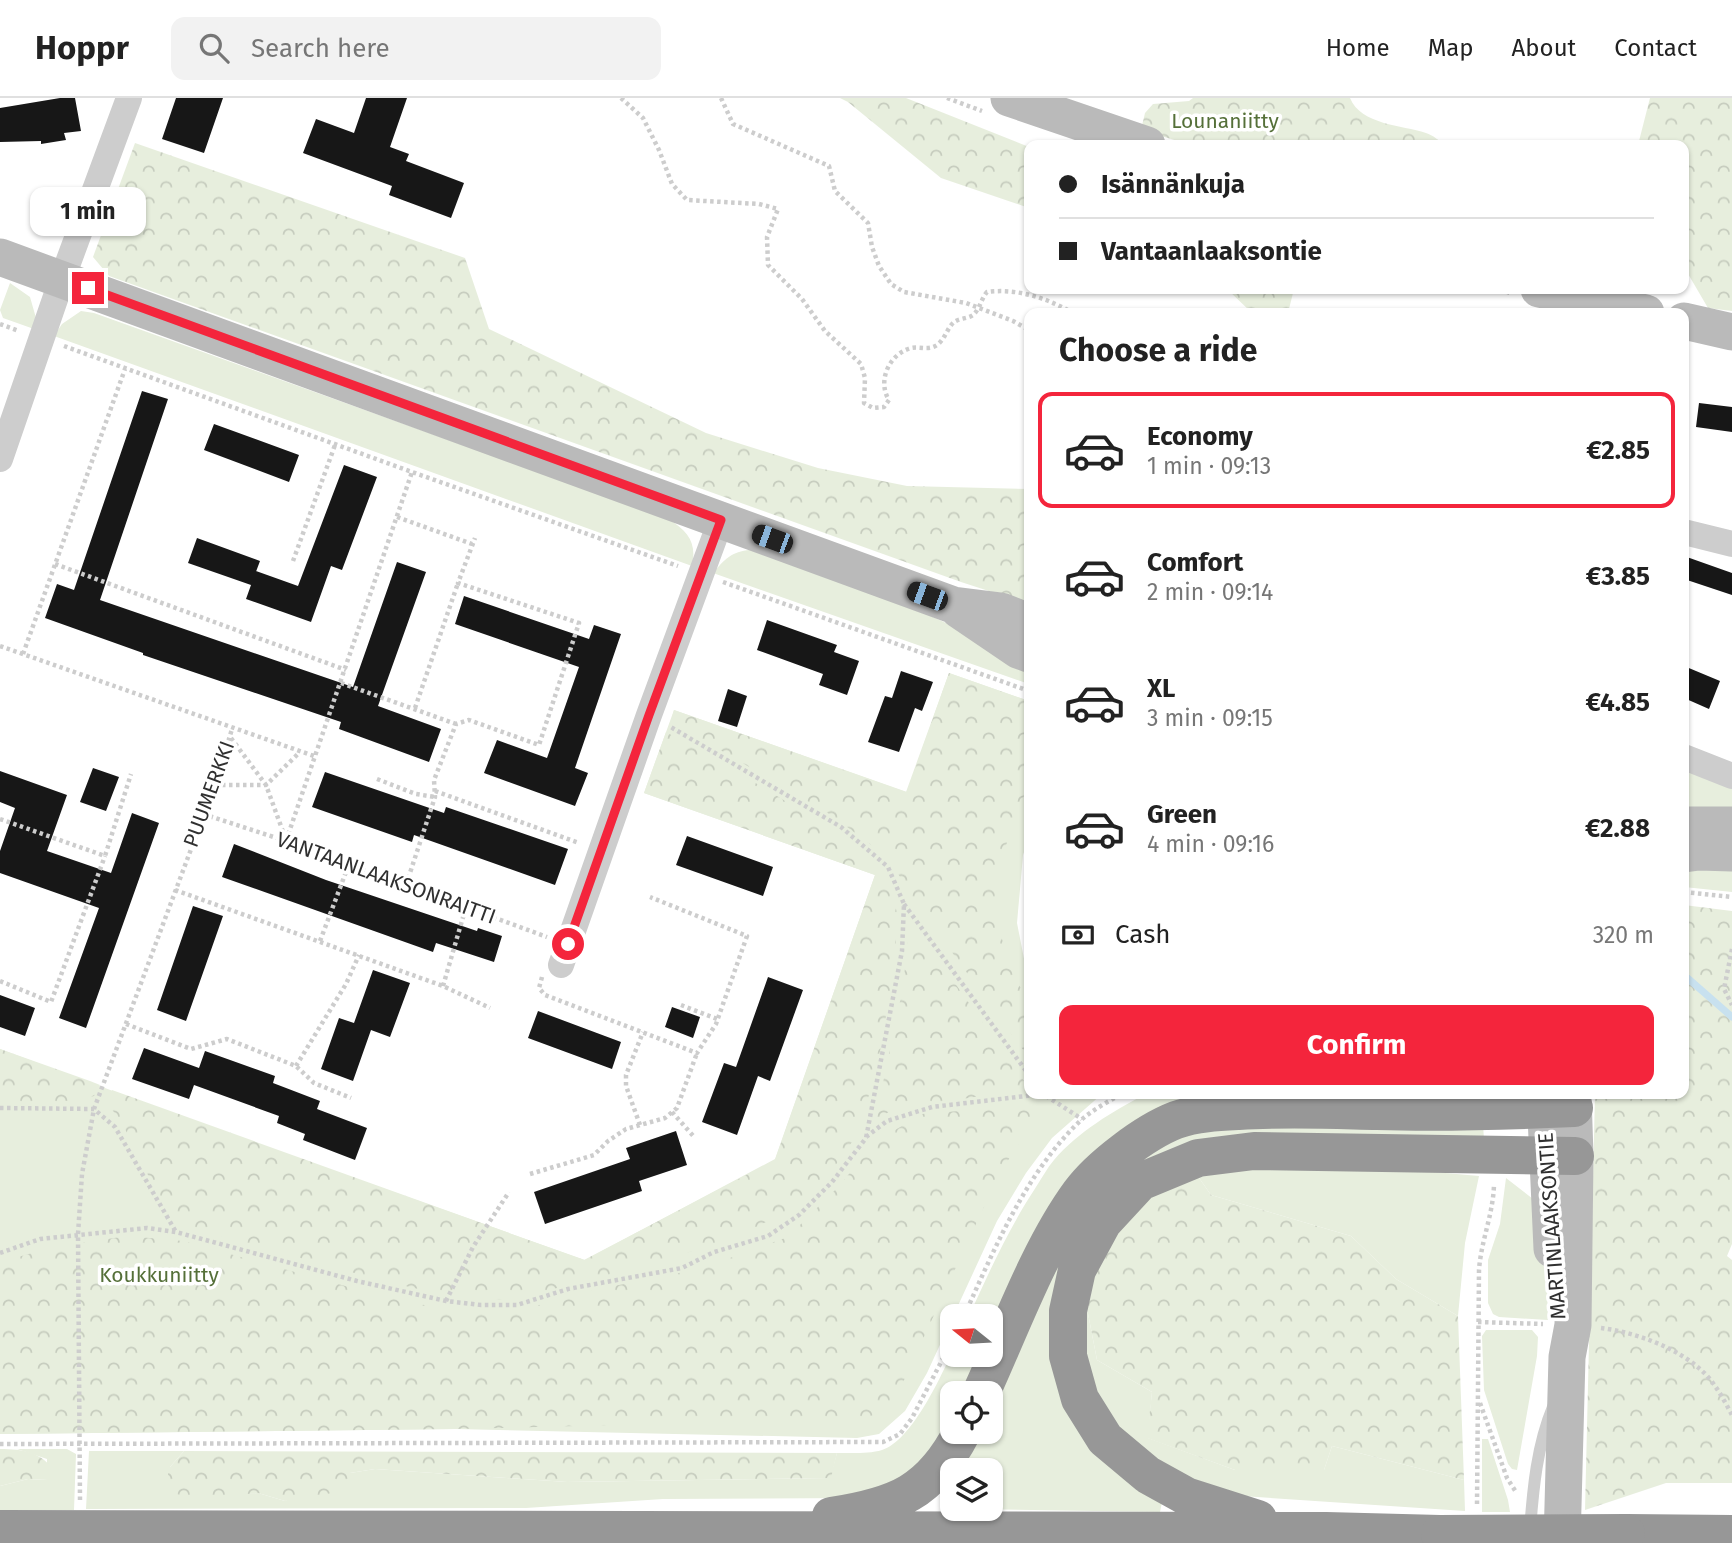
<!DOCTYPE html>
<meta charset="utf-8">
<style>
body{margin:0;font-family:"Fira Sans",sans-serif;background:#f2f2f2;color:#222;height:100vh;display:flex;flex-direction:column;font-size:26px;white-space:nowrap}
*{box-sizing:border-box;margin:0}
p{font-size:23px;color:#767676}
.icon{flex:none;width:38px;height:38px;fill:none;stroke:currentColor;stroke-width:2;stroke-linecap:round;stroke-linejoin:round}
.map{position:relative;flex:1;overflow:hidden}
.side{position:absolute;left:1024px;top:210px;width:665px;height:791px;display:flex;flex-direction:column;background:#fff;border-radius:14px;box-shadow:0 2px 5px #0004}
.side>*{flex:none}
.hud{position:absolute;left:1024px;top:42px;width:665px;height:154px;border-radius:14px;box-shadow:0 2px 5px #0004;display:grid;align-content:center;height:154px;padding:0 35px;background:#fff}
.needle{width:46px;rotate:288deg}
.controls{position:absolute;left:940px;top:1206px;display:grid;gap:14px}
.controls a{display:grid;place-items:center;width:63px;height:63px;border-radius:14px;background:#fff;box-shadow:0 2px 5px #0004;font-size:35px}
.end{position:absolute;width:32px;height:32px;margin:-16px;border:9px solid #f4253c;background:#fff;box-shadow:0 0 0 4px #fff}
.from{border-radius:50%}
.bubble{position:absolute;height:49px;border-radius:14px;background:#fff;box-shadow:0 2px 5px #0004;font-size:23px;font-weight:700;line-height:49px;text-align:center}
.car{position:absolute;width:21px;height:42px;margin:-21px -10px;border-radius:9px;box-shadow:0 0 5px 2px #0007;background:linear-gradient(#222 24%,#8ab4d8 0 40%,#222 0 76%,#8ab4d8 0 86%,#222 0)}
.hud b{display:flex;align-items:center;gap:24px;height:66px;font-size:26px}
.hud b+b{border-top:2px solid #e0e0e0}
.hud i{width:18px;height:18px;background:#222}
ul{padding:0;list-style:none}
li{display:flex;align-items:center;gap:21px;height:116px;margin:0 14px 10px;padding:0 21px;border:4px solid transparent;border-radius:14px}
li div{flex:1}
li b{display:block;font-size:26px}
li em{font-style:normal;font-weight:700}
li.selected{border-color:#f4253c}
li>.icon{width:63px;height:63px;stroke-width:1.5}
h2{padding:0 35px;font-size:32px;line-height:84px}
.pay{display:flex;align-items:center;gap:18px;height:77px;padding:0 35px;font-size:26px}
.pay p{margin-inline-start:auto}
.button{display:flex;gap:14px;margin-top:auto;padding:14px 35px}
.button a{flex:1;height:80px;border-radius:14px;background:#f4253c;color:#fff;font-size:28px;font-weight:700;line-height:80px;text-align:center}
header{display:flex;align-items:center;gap:42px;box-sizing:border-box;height:98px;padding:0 35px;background:#fff;border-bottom:2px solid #e0e0e0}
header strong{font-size:33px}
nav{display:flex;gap:38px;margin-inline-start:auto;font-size:24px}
.search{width:490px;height:63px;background:#f2f2f2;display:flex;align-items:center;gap:18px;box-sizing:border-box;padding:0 24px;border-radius:14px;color:#767676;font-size:26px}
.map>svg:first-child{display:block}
</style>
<header>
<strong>Hoppr</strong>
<div class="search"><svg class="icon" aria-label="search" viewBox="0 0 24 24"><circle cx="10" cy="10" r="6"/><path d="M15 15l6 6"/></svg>Search here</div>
<nav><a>Home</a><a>Map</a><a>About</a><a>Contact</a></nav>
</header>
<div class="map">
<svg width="1732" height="1445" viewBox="0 0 1732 1445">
<defs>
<pattern id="forest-crowns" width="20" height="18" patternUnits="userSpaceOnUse" patternTransform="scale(1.75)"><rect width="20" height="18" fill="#e7eedd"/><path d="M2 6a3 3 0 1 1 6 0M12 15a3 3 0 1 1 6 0" fill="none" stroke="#c6ccbe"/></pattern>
</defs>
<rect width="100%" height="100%" fill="#fff"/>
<path fill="#e7eedd" d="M10,185L30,199L36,220L34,231L3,220L0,212Z
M81,213L94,215L669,421C688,434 697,444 692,468L54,238L62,226Z
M750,452L908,508L1029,562V586L713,475C724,462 732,453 750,452Z
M949,575L1029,603V740L1023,757L1017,825L1029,886V996H1102L1052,1040L1026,1075L997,1123L927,1275L905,1313L879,1336L857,1340L455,1331L0,1336V951L191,1022L585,1162L775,1061L875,777L644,695L674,612L906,694Z
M1684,669L1732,688V718H1684Z
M1732,764V794L1684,789V766Z
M1146,996H1488L1142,1026L991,1239L990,1218H969C989,1174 1009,1130 1036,1089C1042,1080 1047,1070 1054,1062C1078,1034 1113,1013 1146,996Z
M1483,1027L1484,1041L1226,1045L1054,1224L1162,1404L1160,1414L971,1411L990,1410V1372H953L971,1334H990V1295L1043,1184L1123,1066L1198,1031Z
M1232,1068L1434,1074L1479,1078L1465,1145L1458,1218L1396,1181L1351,1138L1211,1097L1195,1074Z
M1506,1080L1533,1101L1546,1156L1548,1222L1499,1219L1493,1216L1488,1205V1162L1500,1126Z
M1084,1195L1097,1262L1152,1294L1148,1340L1235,1372H1324L1332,1348L1464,1382L1465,1413L1227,1397L1181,1381L1108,1322L1089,1282L1079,1239Z
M1486,1232H1532L1538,1239L1537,1258L1517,1372L1512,1371L1508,1366L1484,1292L1482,1238Z
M952,1254V1256L982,1257L965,1295H952V1322L917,1373L857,1400L663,1401L526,1410L86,1411L89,1353H184L170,1369L239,1396L258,1395L285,1403L350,1375L375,1371L567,1384L830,1380L837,1355C851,1355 869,1356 882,1352C911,1343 940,1281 952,1254Z
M1482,1341H1488L1508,1402L1510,1414H1482Z
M17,1351H67L76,1356L74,1412H0V1388L28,1381L47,1382V1361Z"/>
<path fill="url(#forest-crowns)" d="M840,0H906L1029,49V110L941,80L848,4Z
M1193,0H1350C1361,27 1402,27 1426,35C1433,37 1439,43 1445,47H1191L1141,32L1145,15L1153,6L1189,3Z
M1650,0H1732V213L1708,210L1684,169V47H1638Z
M135,45L465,160L489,231L706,335L818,370L907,388L1029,391V506L961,484L109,178L93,159Z
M1227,191H1294L1288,215H1252Z
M949,575L1029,603V684L1000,764L997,828L1029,912V960L911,798L889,760L831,717L671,623L674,612L907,694Z
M666,634L759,687L847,741L875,768L892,790L897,816L895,865L879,959L859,1034L828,1078L800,1107L728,1143L601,1179L509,1202L448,1198L380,1182L184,1128L157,1095L122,1025L108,1006L112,992L584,1162L775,1062L875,777L644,695Z
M1684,807L1732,813V1146L1727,1158L1732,1162V1385H1666L1585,1412L1595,996H1684Z
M909,830L923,840L1029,990L890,1013L875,1023L903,889Z
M0,951L90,983L100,987L94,998C65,1005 30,1008 0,1003Z
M1020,1008L1042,1009L998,1078L900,1291L882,1315L859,1321L455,1331L0,1336V1164L50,1150L127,1138L183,1143L374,1196L456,1214L497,1216L525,1211L594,1192L699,1171L788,1139L840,1087L875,1044L922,1016Z
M1195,1074L1211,1097L1351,1138L1396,1181L1458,1218L1464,1382L1332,1348L1324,1372H1235L1147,1340L1152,1294L1097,1262L1084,1195L1099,1152L1159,1090Z
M0,1351C23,1351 42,1354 55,1374L47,1382L28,1381L0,1388Z
M184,1353L837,1355L831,1380L567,1384L375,1371L350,1375L344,1393L285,1403L258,1395L192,1401L164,1392L170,1369Z"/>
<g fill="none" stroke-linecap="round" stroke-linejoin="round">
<path stroke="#c8e1ef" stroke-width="7" d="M1684,877L1732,919"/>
</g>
<path fill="#171717" d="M60,0H75L81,33L64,35L66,42L41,46V43L0,44V10Z
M176,0H223L204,55L162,41Z
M366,0H407L390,49L409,56L406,63L464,85L451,120L389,97L392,88L303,55L316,21L354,35Z
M142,293L168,301L100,502L353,589L397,464L426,474L378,608L441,631L429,664L339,631L341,624L143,557V555L45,520L57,486L74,492Z
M1699,305L1732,309V334L1696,329Z
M214,326L299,357L289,384L204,352Z
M344,367L377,379L342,472L331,468L311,524L246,501L256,473L298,488Z
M197,440L260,463L251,487L188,465Z
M1684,458L1732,475V497L1684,481Z
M464,498L589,541L594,527L621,536L575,670L588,675L575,708L484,675L497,642L547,660L579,569L455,526Z
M767,522L837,547L834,554L859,563L847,597L819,587L823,576L757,552Z
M1684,568L1720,583L1709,611L1684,600Z
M901,573L933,584L922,613L915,610L899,654L868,644L885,598L892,600Z
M728,591L747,598L737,629L718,623Z
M93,670L119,679L106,713L80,704Z
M0,673L67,697L47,753L111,775L132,715L159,725L86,930L59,920L99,810L0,775V753L15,710L0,704Z
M325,674L444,715L446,709L568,751L555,787L414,737L412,744L312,709Z
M687,738L773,769L763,798L676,767Z
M234,746L326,782L477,833L478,830L502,838L494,864L436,845L433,854L222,779Z
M193,808L223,818L186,923L157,912Z
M373,872L410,885L390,939L371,932L353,983L321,971L339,920L354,925Z
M768,879L803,892L770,983L758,978L737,1037L702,1024L724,965L736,969Z
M0,897L35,910L25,938L0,929Z
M672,909L700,919L693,940L665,929Z
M538,913L621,944L612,971L528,940Z
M144,950L199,970L205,953L275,978L273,985L320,1003L317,1011L367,1030L355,1062L303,1042L305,1036L277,1025L279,1018L194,987L189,1001L132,981Z
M676,1033L687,1067L639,1083L642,1093L545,1126L534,1094L630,1061L626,1050Z"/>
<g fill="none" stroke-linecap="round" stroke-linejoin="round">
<path stroke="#cdcdcd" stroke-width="4.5" stroke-dasharray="3.5 3.5" stroke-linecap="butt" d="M621,0L643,20L659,52L672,86L687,102L759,106L778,111L767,139L768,167L802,201L825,233L861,266L865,280L864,305L873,310L884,309L889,302C877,283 889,256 911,250C920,248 928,253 937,247C945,241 947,231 953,225C958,220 967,221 973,217C980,211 981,201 987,194C1017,190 1047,200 1073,215
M721,0L733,26L829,68L835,93L868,125L872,149L879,168L891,186L904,194L966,205L1013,223L1029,232
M947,0L982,13
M1500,191L1512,196
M0,226L19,233
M64,248L412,374L678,468
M397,419L472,446
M293,463L335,347
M55,466L346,572
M723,484L1029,593
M0,548L314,658
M23,556L125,271
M341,585L456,626
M415,610L458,485
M231,640L266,687L286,742
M377,681L416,696L435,699
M215,687H266L299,655
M435,693L579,745
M203,716L286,743L547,839
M0,721L105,758L131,676
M286,743L412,374
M406,787L435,699L434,682L456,626L469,622L539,647L579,525L458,485L475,440
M175,792L443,888L490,910
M1684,794L1732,799
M904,806L1029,977
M320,843L349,766
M1732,851L1724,891L1732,907
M542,879L539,890L545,897L697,955L716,926L747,838L650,799
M0,883L51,904L105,758
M443,888L466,809
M681,907L717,921
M126,926L191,951L227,941L296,968L314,985L351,1000
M296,968L346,886L359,857
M0,1010L94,1011L115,1029L176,1134
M672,1014L695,1040
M640,1027L626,988V977L643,934
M866,1039L887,1023L932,1009L1043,996L1082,1021
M530,1076L594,1057L608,1043L626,1031L665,1020L677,1010L697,955
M0,1155L40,1141L147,1130L176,1134L357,1183L446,1203L481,1207H517L568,1191L682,1170L714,1154L768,1138L799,1117L832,1084L866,1040L902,853L904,806L888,769L841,729L669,628
M446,1203L473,1149L509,1094
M964,1218C995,1150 1025,1076 1080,1023C1092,1012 1108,1004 1121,996
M1478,1224L1543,1226
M1601,1230C1634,1234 1676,1249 1701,1272C1714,1283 1724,1302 1732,1317
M1480,1305L1507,1380L1516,1394
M0,1346L883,1344L900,1336L912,1320L952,1243
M80,1402L78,1136L82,1076L94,1011L215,687L232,631
M1477,1406L1479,1172C1481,1143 1493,1117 1494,1087"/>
<path stroke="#cdcdcd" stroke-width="12" d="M1530,1432C1533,1391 1537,1347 1553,1309"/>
<path stroke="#cdcdcd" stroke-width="26" d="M0,361L62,181L129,0
M1684,434L1732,446
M1684,659L1732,678
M561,867L649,617L721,422"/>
<path stroke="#bababa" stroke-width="37" d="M1009,0L1147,47
M0,159L953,507L1001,513L1029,524
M1539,191L1646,215
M1684,223L1732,234
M959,512L1018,552L1029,556
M1684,727H1732
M1684,756L1699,754L1732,755
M1545,996L1552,1151
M1562,1445L1567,1259L1573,1227L1575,1058L1573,996"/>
<path stroke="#979797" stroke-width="38" d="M981,1295C1010,1232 1039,1151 1080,1095C1099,1069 1145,1034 1176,1022C1196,1015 1219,1014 1239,1013C1285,1010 1331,1012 1377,1013C1443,1015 1508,1013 1574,1010
M831,1418C897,1408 931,1394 962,1334
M1258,1421L1186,1398L1148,1377L1105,1341L1080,1301L1068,1258V1213L1077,1172L1103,1124L1140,1084L1198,1060L1254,1053L1575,1058
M0,1431L1326,1433L1440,1436
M1626,1435L1732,1436"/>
<path stroke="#979797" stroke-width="38" d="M1440,1436L1626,1435"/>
</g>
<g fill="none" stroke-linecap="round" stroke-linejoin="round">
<path stroke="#f4253c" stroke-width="9" d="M88,190L721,422L649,617L568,846"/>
</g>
<g text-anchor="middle" stroke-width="7" stroke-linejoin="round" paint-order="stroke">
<g font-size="21" fill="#557039" stroke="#fff">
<text x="1225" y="30">Lounaniitty</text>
<text x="159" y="1184">Koukkuniitty</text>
</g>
<g font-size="21" fill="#303030" stroke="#fff">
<text transform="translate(209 696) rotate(-70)" y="7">PUUMERKKI</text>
<text transform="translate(386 780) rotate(20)" y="7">VANTAANLAAKSONRAITTI</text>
<text transform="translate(1552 1128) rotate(-94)" y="7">MARTINLAAKSONTIE</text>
</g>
</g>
</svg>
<div class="controls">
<a><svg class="needle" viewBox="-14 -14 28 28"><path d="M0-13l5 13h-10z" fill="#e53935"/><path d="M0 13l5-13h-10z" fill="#767676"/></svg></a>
<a><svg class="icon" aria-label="locate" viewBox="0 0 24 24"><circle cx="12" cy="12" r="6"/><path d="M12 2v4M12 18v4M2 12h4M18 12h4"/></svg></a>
<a><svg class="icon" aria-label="layers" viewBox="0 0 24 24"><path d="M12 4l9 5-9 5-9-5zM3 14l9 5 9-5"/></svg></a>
</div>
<i class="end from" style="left:568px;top:846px"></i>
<i class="end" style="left:88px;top:190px"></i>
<div class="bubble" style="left:30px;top:89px;width:116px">1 min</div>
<i class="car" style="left:772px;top:441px;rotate:290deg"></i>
<i class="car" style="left:927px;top:498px;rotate:290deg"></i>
<div class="hud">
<b><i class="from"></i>Isännänkuja</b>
<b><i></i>Vantaanlaaksontie</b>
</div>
<section class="side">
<h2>Choose a ride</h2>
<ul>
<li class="selected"><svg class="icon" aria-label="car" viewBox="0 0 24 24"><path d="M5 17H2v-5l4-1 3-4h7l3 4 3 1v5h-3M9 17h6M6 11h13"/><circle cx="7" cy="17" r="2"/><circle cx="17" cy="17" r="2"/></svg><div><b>Economy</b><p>1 min · 09:13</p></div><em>€2.85</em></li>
<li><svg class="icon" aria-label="car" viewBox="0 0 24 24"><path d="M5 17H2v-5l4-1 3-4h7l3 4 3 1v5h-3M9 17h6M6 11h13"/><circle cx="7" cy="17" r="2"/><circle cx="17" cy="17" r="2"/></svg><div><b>Comfort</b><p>2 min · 09:14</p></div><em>€3.85</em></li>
<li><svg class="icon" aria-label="car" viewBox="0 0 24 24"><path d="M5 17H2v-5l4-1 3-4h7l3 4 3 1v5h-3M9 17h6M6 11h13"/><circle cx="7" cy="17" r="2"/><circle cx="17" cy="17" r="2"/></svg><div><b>XL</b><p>3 min · 09:15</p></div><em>€4.85</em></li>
<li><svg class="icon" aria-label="car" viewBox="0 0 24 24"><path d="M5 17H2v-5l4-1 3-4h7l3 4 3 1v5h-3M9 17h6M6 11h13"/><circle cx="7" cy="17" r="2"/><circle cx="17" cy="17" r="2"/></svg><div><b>Green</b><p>4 min · 09:16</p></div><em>€2.88</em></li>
</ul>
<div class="pay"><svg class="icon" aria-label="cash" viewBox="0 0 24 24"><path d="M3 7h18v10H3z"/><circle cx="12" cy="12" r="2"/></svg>Cash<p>320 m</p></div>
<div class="button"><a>Confirm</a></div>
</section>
</div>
